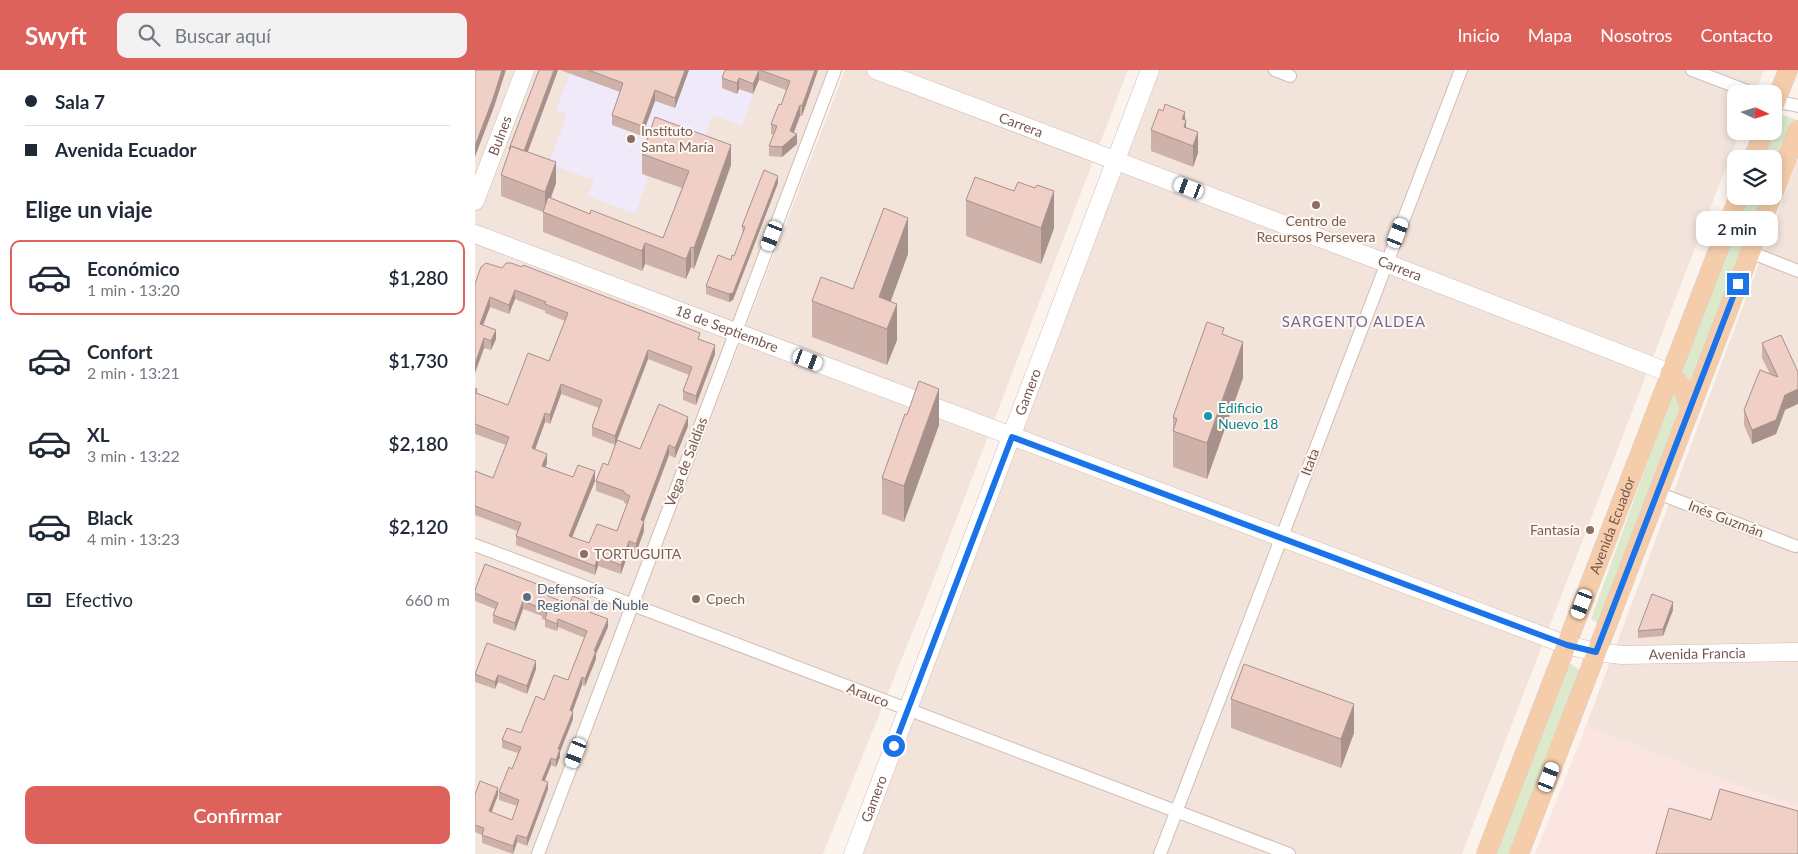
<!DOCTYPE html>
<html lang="es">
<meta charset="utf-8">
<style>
body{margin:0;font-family:Lato,sans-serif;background:#f2f2f3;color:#1f2937;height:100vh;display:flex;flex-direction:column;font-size:19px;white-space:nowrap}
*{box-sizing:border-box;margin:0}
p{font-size:16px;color:#747a83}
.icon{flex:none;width:28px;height:28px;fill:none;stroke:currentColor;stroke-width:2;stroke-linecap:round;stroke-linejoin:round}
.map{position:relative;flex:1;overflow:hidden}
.side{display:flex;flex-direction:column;background:#fff;width:475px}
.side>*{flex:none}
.banner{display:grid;align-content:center;height:110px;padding:0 25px;background:#fff}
.needle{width:32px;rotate:94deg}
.fabs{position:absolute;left:1252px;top:15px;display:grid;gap:10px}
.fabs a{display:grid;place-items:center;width:55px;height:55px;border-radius:10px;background:#fff;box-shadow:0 2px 8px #0003;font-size:25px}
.end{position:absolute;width:22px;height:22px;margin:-11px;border:6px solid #1a73e8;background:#fff;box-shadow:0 0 0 2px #fff}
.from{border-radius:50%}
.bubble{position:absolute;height:35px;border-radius:10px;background:#fff;box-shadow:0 2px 8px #0003;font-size:16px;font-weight:600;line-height:35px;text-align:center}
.car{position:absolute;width:15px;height:30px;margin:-15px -8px;border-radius:6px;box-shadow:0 0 4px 1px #0007;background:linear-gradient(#fff 24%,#345 0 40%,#fff 0 76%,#345 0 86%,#fff 0)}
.banner b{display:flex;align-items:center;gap:18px;height:48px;font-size:19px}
.banner b+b{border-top:1px solid #e0e1e3}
.banner i{width:12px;height:12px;background:#1f2937}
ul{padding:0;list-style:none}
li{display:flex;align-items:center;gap:15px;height:75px;margin:0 10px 8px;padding:0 15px;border:2px solid transparent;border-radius:10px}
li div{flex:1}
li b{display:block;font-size:19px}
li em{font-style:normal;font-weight:600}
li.on{border-color:#dc625b}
li>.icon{width:45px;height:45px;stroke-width:1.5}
h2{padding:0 25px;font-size:22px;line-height:60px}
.pay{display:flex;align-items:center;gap:12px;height:55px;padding:0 25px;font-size:19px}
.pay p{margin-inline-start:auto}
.button{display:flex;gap:10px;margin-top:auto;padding:10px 25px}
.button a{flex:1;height:58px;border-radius:10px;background:#dc625b;color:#fff;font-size:20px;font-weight:600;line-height:58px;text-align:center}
header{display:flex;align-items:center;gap:30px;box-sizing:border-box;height:70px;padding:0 25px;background:#dc625b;color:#fff}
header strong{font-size:24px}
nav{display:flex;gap:28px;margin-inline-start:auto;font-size:18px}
.search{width:350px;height:45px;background:#f2f2f3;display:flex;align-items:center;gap:12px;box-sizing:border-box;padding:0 18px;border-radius:10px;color:#747a83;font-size:19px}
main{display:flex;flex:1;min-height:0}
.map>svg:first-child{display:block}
</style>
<header>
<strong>Swyft</strong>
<div class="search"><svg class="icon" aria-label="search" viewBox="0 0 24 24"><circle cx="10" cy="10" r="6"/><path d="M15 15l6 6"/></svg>Buscar aquí</div>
<nav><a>Inicio</a><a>Mapa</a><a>Nosotros</a><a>Contacto</a></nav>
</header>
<main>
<section class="side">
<div class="banner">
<b><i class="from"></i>Sala 7</b>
<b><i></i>Avenida Ecuador</b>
</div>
<h2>Elige un viaje</h2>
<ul>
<li class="on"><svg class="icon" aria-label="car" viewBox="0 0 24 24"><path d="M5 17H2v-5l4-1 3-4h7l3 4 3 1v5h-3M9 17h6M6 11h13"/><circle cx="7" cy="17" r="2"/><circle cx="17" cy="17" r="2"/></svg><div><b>Económico</b><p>1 min · 13:20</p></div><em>$1,280</em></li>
<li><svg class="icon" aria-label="car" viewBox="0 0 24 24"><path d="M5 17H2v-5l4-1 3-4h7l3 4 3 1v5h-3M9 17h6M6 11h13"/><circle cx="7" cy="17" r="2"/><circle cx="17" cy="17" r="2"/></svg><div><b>Confort</b><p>2 min · 13:21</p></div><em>$1,730</em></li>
<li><svg class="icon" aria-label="car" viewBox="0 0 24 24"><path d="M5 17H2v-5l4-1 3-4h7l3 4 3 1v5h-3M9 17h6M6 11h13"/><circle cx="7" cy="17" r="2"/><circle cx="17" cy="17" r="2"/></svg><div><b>XL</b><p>3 min · 13:22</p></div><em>$2,180</em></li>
<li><svg class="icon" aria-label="car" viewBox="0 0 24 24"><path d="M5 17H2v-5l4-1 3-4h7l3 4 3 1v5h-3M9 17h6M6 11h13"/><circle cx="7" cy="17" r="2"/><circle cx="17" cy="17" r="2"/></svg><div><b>Black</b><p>4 min · 13:23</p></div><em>$2,120</em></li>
</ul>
<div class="pay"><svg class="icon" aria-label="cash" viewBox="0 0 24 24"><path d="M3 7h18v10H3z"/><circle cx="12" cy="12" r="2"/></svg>Efectivo<p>660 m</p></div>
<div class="button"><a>Confirmar</a></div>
</section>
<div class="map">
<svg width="1323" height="784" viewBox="0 0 1323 784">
<rect width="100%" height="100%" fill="#fcf3ed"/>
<path fill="#f3e4db" d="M0,0H358L56,784H0Z
M370,0H653L452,526L348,784H68Z
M684,0H1289L1280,24H1261V61H1265L987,784H384Z
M1323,89V736L1261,715L1111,656Z"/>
<path fill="#fbe5e2" d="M1111,656L1261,715L1323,736V784H1060Z"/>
<path fill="#f0e9f9" d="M85,0H287L267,56L238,45L224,82L256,95L242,131L174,106L160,144L113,126L119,110L74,94L92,44L81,40L95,4Z"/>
<path fill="#dce9cb" d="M1305,44L1322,50L1299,110V89H1288Z
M1273,126H1292L1218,316L1206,299Z
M1199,319L1208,330L1126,555L1116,549Z
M1094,593L1106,601L1039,784H1021Z"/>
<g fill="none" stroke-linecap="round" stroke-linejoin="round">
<defs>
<path id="street" d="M800,0L815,6
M1217,0L1280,24
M1299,31L1323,36
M1275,182L1323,201
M1183,423L1320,476
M0,475L814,784
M63,784L360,0
M685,784L986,0"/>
<g id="secondary">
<path id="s1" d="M401,0L911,193L1195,303"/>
<path id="s2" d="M0,131L50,0"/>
<path id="s3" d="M0,164L1092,575L1121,582L1147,585L1323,582"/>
<path id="s4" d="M378,784L675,0"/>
</g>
<g id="primary">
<path d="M1299,36L1313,0"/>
<path d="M1278,89L1289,61"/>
<path d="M1299,122L1323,60"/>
<path d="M1195,303L1208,318L1215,338"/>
<path id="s5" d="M1011,784L1264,126"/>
<path d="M1044,784L1297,126"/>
</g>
</defs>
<use href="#street" stroke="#d0bcb5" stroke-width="14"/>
<use href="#secondary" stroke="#d3bbb2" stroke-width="19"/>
<use href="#primary" stroke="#d9d0ce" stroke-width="20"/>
<use href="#street" stroke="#fff" stroke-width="12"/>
<use href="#secondary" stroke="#fff" stroke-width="18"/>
<use href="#primary" stroke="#f5cdab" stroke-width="19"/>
</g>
<path fill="#ceb2aa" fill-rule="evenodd" d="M83,0L53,82L81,113L76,128L115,144L188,168L207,118L167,104V84L256,95L219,199L216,197L211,209L170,194L167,201L68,162V142L26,126V105L34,82V79Z
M85,0H214L200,38L180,31L167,66L137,55V45L145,22Z
M250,0H343L327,46H325L319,63L322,74L307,87L294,86V76L299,65L296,64V54L306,35L311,20L284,10L278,24L264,19L262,24L247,18V8Z
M710,49L711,58L723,83L718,97L676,81V60Z
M303,113L258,230L254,232L231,224V216L259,186L268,164L267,156Z
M560,118L579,158L566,194L491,166V130Z
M433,184L416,231L422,270L412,295L337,267V231L378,219Z
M6,197L225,269L240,284L221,335L208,330V321L214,305L173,289L142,371L165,379L213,356L200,388L194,385L169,451V461L161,483L154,481L146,504L123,496L120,505L41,475V466L42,461L0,445V401L18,408L31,375L0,364V318L2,323L33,335L74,291L90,251L70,243V241L40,229L34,244L15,237L8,255L21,269L16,280L9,278L0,303V214ZM86,324L124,338L117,357V366L140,375L133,395L121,411V421L149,431V433L152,434L142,461L114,473L97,467L120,411L98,407L71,397L72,393L60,379L70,352L75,354Z
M749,265L768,308L732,409L698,397V347Z
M1306,265L1310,340L1301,364L1277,374L1269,355V340L1295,304L1287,288V273Z
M464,355L429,452L407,444V408Z
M0,520L75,527L94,534L112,540V541L133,557L121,584V589L110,616L107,615L98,641V649L85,682V687L81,697L76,695L70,711L73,719L52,776L42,772L38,784L7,773V765L0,762V724L23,725L16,742L37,750L42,736L24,730V722L37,699L43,683L27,678V670L46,663L69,630L93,610L110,568L83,557L82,561L70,557V550L67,549V546L48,539L40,561L18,553V545L20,539L0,531Z
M1198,540L1188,566L1163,568V561Z
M61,599L52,624L23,612L20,619L0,612V604Z
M756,629L879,663L866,698L756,658Z"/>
<path fill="#a7918b" d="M27,0H31L19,37L0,87V76Z
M79,0H83L48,94V84Z
M210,0H214L200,38V28Z
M284,0V10L278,24V14Z
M340,0H343L327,46V36Z
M264,8V19L262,24V13Z
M180,20V31L167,66V56Z
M325,35V46L316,69L322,64V74L307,87V77L315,61Z
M710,42V53L711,50V71L707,49Z
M723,62V83L718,97V76Z
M256,75V95L219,199V178Z
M81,92V113L70,143V122Z
M303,106V113L258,230L254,232V224Z
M579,121V158L566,194V158Z
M433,148V184L406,257L404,227Z
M170,173V194L167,201V181Z
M216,177V197L211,209V189Z
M40,220V229L34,244V235Z
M15,227V237L5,263V254Z
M422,234V270L412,295V259Z
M21,260V269L16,280V271Z
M9,268V278L0,303V294Z
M768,272V308L732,409V373Z
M240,275V284L221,335V326Z
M173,280V289L140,375V366Z
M86,314V324L75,354V345Z
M464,319V355L429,452V416Z
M1323,319V334L1310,340L1301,364L1277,374V360L1310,325Z
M70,343V352L57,388V378Z
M213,347V356L200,388V378Z
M194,375V385L166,459V450Z
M72,384V393L67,405V396Z
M120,401V411L94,475V466Z
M169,451V461L161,483V474Z
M154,471V481L146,504V495Z
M123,486V496L120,505V496Z
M48,531V539L40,561V553Z
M112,532V540L109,547V540Z
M1198,532V540L1188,566V559Z
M83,549V557L82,561V554Z
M133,549V557L121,584V589L110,616V609L119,581Z
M61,591V599L52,624V616Z
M23,605V612L20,619V612Z
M107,607V615L95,648V640Z
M879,634V663L866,698V669Z
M98,642V649L85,682V687L81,697V690L83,679Z
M76,688V695L67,717V710Z
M73,712V719L52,776V768Z
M23,718V725L14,749V741Z
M42,765V772L38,784V776Z"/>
<path fill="#efcfc6" stroke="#a7918b" d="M0,0H27L19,26L0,76Z
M64,0H79L49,81L36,76L35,79H34Z
M113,0H210L200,28L180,20L167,56L137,45L148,13Z
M250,0H284L278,14L264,8L262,13L247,8Z
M285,0H340L327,36L325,35L315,61L322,64L307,77L294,76L302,56L296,54L304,34L306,35L315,11Z
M690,34L710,42L707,49L711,50L709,57L723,62L718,76L676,60L684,39L688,41Z
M180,47L256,75L219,178L216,177L211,189L170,173L167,181L68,142L73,127L115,144L116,140L188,168L214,101L167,84Z
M36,76L81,92L70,122L26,105Z
M289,100L303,106L258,223L254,224L231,216L243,185L256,190L257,185L259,186L270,157L267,156Z
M500,107L539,121L543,112L560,118L562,115L579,121L566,158L491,130Z
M409,138L433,148L404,227L422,234L412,259L337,231L346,207L378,219Z
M11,193L27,198L31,193H36L47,197L48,195L225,263L223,269L240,275L221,326L208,321L217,297L173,280L140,366L117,357L127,330L86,314L75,345L70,343L57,378L72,384L67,396L98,407L103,395L120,401L94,466L114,473L122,454L142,461L155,426L149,423V421L121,411L128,393L133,395L142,370L165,379L184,334L213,347L200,378L194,375L166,450L169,451L161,474L154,471L146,495L123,486L120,496L41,466L46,453L0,436V401L18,408L34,367L0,354V318L2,319L1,323L33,335L53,283L74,291L93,243L70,234L71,232L40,220L34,235L15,227L5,254L21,260L16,271L9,268L0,294V214L6,197Z
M732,252L749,258L747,264L768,272L732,373L698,361L702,349L698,347Z
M1306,265L1323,302V319L1310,325L1301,350L1277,360L1269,340L1285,300L1303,307L1287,273Z
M444,311L464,319L429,416L407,408L430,344L432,345Z
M10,494L75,519L73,526L94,534L98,526L112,532L109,540L133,549L119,581H121L110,609L107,607L95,640L98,642L83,679H85L81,690L76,688L67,710L73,712L52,768L42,765L38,776L7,765L9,758L0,755V724L5,711L23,718L14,741L37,750L44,730L24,722L34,697L37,699L46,677L27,670L32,658L46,663L61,626L69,630L79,605L93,610L112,561L83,549L82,554L70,549L72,543L67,541L68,539L48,531L40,553L18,545L23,533L0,523V520Z
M1177,524L1198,532L1188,559L1163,561Z
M12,573L61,591L52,616L23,605L20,612L0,604Z
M769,594L879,634L866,669L756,629Z
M1245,719L1323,741V784H1181L1194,738L1236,750Z"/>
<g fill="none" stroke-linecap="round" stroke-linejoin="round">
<path stroke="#1a73e8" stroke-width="6" d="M419,676L537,367L1092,575L1121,582L1263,214"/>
</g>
<g fill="#8d6e63" stroke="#fef8f3" stroke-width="2">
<circle cx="156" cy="69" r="5"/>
<circle cx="841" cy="135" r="5"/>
<circle cx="1115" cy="460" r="5"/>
<circle cx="109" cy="484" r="5"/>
<circle cx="221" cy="529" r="5"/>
</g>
<circle fill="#0f9aa8" stroke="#fef8f3" stroke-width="2" cx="733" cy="346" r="5"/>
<circle fill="#5c6f8a" stroke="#fef8f3" stroke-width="2" cx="52" cy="527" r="5"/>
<g text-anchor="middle" stroke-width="4" stroke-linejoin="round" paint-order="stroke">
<g font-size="14" fill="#765750" stroke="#fef8f3">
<text dy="5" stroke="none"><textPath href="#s1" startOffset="155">Carrera</textPath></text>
<text dy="5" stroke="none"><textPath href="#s2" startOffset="70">Bulnes</textPath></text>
<text dy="5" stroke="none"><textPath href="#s1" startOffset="560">Carrera</textPath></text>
<text dy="5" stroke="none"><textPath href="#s3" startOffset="269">18 de Septiembre</textPath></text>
<text dy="5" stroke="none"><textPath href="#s4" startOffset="494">Gamero</textPath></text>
<text transform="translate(211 392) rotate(-69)" y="5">Vega de Saldías</text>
<text transform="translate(835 392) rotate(-69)" y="5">Itata</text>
<text transform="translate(1251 449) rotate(21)" y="5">Inés Guzmán</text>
<text dy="5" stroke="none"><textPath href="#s5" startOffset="352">Avenida Ecuador</textPath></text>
<text dy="5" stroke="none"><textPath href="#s3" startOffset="1298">Avenida Francia</textPath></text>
<text transform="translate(393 625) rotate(21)" y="5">Arauco</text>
<text dy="5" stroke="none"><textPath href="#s4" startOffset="59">Gamero</textPath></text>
</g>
<g font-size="14" fill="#785e54" stroke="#fef8f3" text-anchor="start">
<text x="166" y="66">Instituto<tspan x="166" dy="16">Santa María</tspan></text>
<text x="841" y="156" text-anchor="middle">Centro de<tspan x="841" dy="16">Recursos Persevera</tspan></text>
<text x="1105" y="465" text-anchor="end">Fantasía</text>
<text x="119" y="489">TORTUGUITA</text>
<text x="231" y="534">Cpech</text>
</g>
<g font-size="14" fill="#0d838f" stroke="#fef8f3" text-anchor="start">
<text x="743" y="343">Edificio<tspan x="743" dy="16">Nuevo 18</tspan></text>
</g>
<g font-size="14" fill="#4e5e75" stroke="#fef8f3" text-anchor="start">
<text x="62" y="524">Defensoría<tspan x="62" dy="16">Regional de Ñuble</tspan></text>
</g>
<g font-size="15" letter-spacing="1" fill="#7c6891" stroke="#fef8f3">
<text x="879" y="257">SARGENTO ALDEA</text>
</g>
</g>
</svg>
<div class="fabs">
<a><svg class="needle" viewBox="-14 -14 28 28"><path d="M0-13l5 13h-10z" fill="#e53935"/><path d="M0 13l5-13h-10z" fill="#747a83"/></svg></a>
<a><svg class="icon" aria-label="layers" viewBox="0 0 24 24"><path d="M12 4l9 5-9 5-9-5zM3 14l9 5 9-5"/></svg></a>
</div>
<i class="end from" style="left:419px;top:676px"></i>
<i class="end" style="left:1263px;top:214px"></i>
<div class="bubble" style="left:1221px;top:141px;width:82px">2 min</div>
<i class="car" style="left:714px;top:118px;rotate:291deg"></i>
<i class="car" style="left:923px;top:163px;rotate:21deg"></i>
<i class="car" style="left:297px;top:166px;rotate:201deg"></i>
<i class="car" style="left:333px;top:290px;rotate:111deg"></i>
<i class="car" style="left:1107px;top:534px;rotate:201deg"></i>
<i class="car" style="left:101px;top:683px;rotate:201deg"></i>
<i class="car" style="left:1074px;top:707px;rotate:21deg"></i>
</div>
</main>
